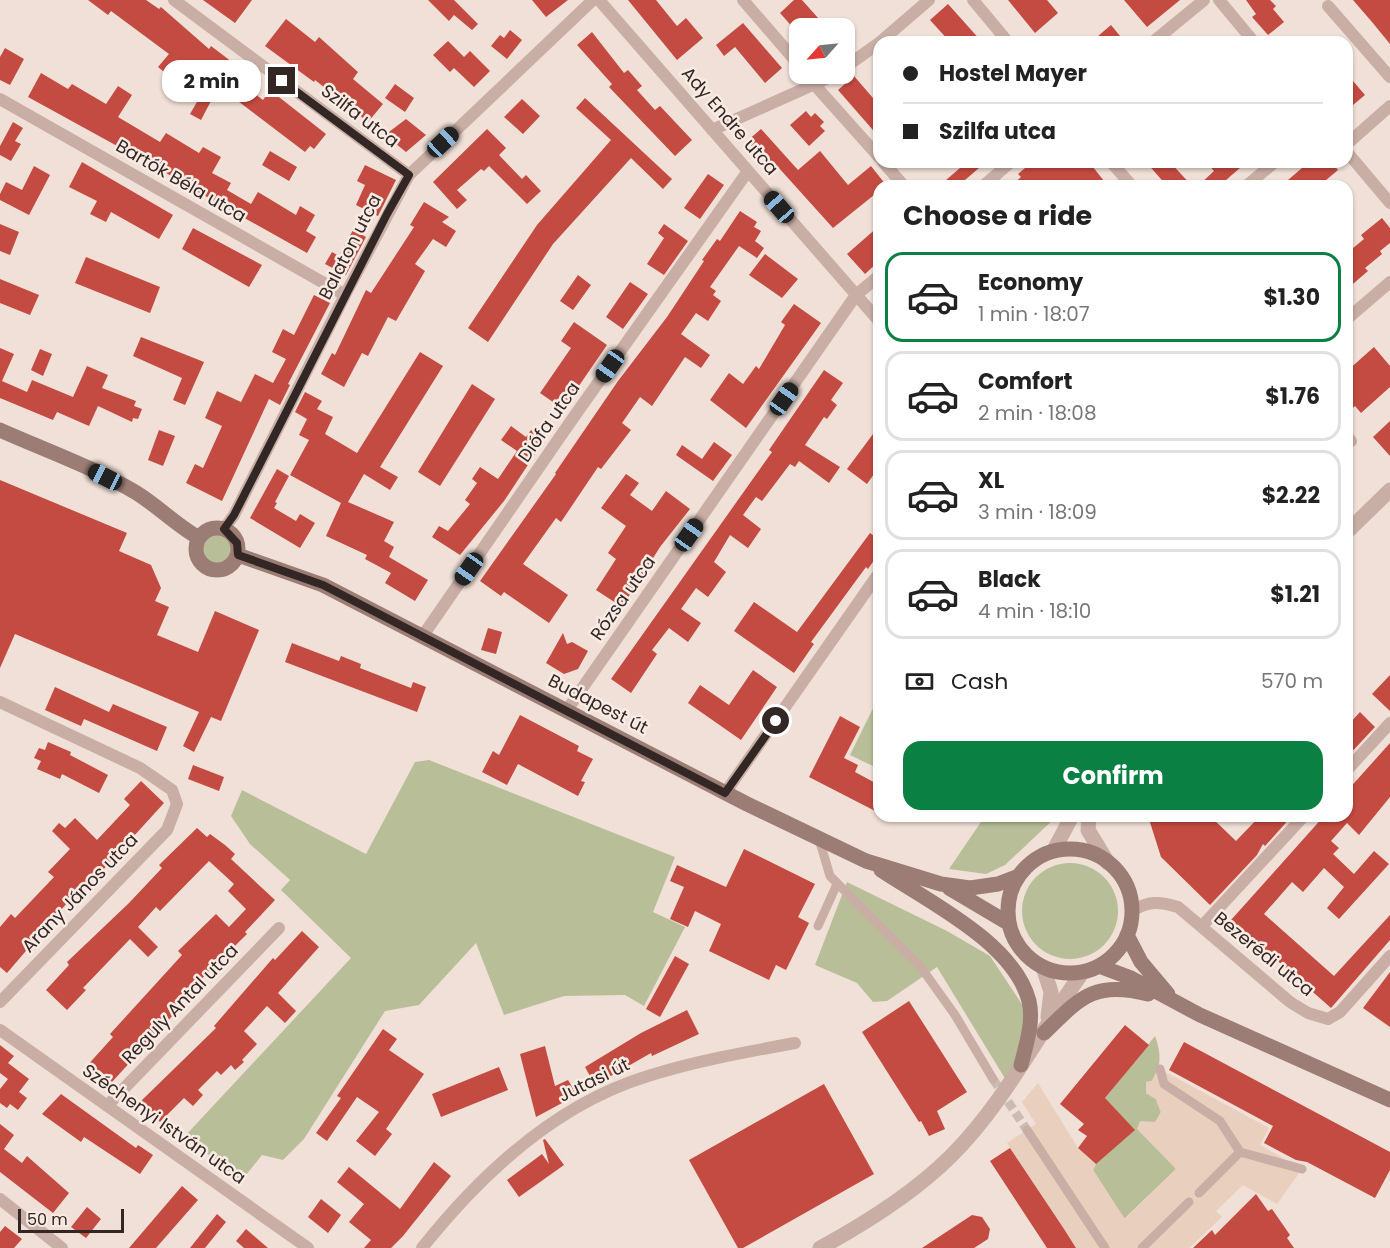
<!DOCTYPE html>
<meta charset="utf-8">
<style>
body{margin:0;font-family:Poppins,sans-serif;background:#f6f6f6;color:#222;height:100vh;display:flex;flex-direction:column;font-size:22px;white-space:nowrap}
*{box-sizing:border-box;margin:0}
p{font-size:20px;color:#767676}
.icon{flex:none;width:33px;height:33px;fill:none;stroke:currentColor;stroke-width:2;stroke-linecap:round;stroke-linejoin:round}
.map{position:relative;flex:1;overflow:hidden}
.panel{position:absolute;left:873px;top:180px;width:480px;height:642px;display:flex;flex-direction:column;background:#fff;border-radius:18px;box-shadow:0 2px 4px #0004}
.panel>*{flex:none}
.banner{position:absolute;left:873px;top:36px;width:480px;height:132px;border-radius:18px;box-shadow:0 2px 4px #0004;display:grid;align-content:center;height:132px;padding:0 30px;background:#fff}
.needle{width:39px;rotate:243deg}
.controls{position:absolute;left:789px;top:18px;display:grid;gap:12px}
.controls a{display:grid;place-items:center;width:66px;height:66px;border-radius:12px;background:#fff;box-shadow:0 2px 4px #0004;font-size:30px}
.scale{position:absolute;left:18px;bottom:15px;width:106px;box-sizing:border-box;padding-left:6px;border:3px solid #332725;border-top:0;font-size:16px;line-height:21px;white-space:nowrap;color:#332725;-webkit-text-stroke:4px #f8ebe3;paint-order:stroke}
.end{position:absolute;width:27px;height:27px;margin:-14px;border:8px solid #332725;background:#fff;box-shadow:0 0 0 3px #fff}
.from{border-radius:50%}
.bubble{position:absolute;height:42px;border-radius:18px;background:#fff;box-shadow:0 2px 4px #0004;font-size:20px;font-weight:700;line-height:42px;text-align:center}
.car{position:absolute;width:18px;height:36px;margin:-18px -9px;border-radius:8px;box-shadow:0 0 4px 2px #0007;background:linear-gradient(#222 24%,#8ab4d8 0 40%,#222 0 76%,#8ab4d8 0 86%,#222 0)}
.banner b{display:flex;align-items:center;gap:21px;height:57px;font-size:22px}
.banner b+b{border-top:2px solid #e0e0e0}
.banner i{width:15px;height:15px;background:#222}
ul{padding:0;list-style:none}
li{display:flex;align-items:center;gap:18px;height:90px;margin:0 12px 9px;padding:0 18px;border:3px solid #e0e0e0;border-radius:18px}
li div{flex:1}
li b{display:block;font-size:22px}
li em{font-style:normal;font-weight:700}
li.active{border-color:#0b8043}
li>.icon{width:54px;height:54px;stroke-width:1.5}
h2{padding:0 30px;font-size:27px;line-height:72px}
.pay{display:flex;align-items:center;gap:15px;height:66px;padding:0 30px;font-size:22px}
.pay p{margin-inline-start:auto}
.action{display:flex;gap:12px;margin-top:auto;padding:12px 30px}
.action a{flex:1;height:69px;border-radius:18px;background:#0b8043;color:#fff;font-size:24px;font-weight:700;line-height:69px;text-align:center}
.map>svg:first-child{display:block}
</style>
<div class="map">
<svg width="1390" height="1248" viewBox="0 0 1390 1248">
<rect width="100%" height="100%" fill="#f0e0d7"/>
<path fill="#b8bf98" d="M196 549a21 21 0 1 1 42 0a21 21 0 1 1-42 0Z
M879,696V769L850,755Z
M429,760L675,857L653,912L685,927L644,1006L625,995L564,996L504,1015L476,943L419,1005L385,1011L304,1139L283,1160L262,1155L241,1181L185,1136L351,958L281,890L290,880L250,844L231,816L242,790L366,854L415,762Z
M985,816H1057L1005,865L986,874L949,869Z
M1022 911a48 48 0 1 1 96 0a48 48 0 1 1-96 0Z
M847,882L947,931L990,956L1029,1015L1009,1085L937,967L887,1001L873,1002L857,983L815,965Z
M1155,1036C1161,1052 1162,1067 1152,1081L1146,1082V1093L1156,1099L1161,1112L1156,1122L1148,1123L1176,1169L1124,1219L1093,1170L1096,1164L1102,1102Z"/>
<path fill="#e8cfbe" d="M1158,1068L1269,1128L1260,1145L1302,1169L1277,1204L1243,1185L1216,1211L1222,1217L1189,1248H1076L1007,1143L1036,1124L1022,1102L1038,1083L1078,1148L1096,1164L1093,1170L1125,1219L1176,1169L1137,1129L1140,1121L1155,1122L1161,1112L1156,1099L1146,1093V1082L1152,1081Z"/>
<path fill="#c44b41" d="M88,0H146L159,9L161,7L209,49L211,46L232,62L225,71L263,100L270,90L326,134L314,149L310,146L305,152L226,92L229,87L211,74L203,85L178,67L170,77L158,67L169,54L111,11L108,15Z
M203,0H252L235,23Z
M428,0H454L478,24L472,30L454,15L449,21Z
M532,0H568L546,17Z
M628,0H656L677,26L686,18L703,38L677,60Z
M794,0H802L827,28H798L796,31L780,13Z
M1008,0H1047L1058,13L1035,33Z
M1124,0H1180L1147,27Z
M1246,0H1270L1276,6L1273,9L1284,22L1268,35L1252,17L1256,14Z
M1353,0H1390V44L1372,22Z
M948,4L982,42H950L930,20Z
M286,19L315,42L319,37L358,72L353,79L383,104L368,122L315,80L314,82L265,46Z
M743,23L782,68L765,83L735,47L724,56L716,45Z
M1111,25L1125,42H1091Z
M510,30L522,40L507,59L491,46L500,35L504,38Z
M592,32L624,73L628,70L642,86L637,90L655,110L660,106L692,140L675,156L609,87L612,84L577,45Z
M448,41L464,57L470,51L490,71L474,87L454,68L450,72L433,55Z
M5,48L24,59L10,85L0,80V57Z
M41,73L68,89L72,84L106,104L118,86L132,95L118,117L160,142L166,133L199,153L203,147L221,157L212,173L231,183L227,190L251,204L258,192L296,215L300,206L315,215L306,231L316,237L307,253L182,183L149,162L151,159L122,142L119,147L28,97Z
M1347,74L1365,95L1347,110Z
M854,76L879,105V137L838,90Z
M395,84L414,98L405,112L385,98Z
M201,95L211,101L201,120L190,114Z
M585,98L672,179L663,189L631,158L553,244L488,342L468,328L537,225L611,140L576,108Z
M522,99L540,116L523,134L504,117Z
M806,111L811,117L815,113L824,122L820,126L825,131L809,146L790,125Z
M406,119L426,135L406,152L385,135Z
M13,122L23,128L15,141L21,144L11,161L0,155V146Z
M487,129L506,148L499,155L522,179L526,175L541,191L527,204L489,166L484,171L481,169L457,190L467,200L457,209L433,182Z
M761,129L798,170L820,151L848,185L871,166L886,185L879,186V191L833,228L778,167L774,170L747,141Z
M270,151L297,167L289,181L262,165Z
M82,162L173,215L159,239L111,212L106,222L90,214L97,201L69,187Z
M967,162H986L958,186H939Z
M1032,162H1089L1108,186H1011L1021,177L1018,174Z
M1146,162H1170L1192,186H1167Z
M1206,162H1247L1219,186H1198L1214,171Z
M1309,162H1331L1338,170L1319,186H1281Z
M365,165L396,180L378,216L356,205L365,185L357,181Z
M34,166L50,175L29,215L0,200V194L6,182L22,190Z
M708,174L724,185L700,219L684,208Z
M424,202L449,217L442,222L456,231L446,247L433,239L415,264L425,271L396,321L388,317L368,356L362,353L344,387L321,374L332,353L335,355L366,290L371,293L414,227L410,225Z
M740,211L757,222L754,227L761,231L755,241L764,248L757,258L739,246L710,287L716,291L713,295L721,301L708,321L696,313L681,334L710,355L701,368L685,357L652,406L640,397L622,423L631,430L601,469L598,467L561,522L556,518L523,564L568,595L549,623L504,592L501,596L480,581L556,474L555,473L618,381L667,317L704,261L702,260L717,239L720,241Z
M1382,218L1390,228V243L1380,251L1382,254L1365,268L1368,271L1347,289V253L1364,239L1361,235Z
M0,224L19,232L10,255L0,251Z
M664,224L688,241L664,275L647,264L664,238L658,233Z
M879,226V261L865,274L847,254Z
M193,228L262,265L249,287L182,249Z
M353,230L366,237L346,275L325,264L332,252L339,256Z
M765,254L798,279L782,298L749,275Z
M86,257L160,287L150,313L75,283Z
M578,275L591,285L573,310L560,301Z
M0,279L39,295L30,315L0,303Z
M630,282L648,294L623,329L606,317Z
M314,295L330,303L288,384L290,385L280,405L269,399L222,501L186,483L195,464L203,468L222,426L205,418L217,391L241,402L255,374L273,383L286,359L272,352L283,329L294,335Z
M794,304L821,323L746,428L710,400L729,373L743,384L756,366L759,369L785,325L781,322Z
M574,322L607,345L563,409L540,393L571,348L561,341Z
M141,337L204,362L185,405L173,400L182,378L133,356Z
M1374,347L1390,366V387L1361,413L1355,406L1347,413V371Z
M0,348L14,354L2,381L27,392L32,380L73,397L87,366L108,375L102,388L136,401L134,406L142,409L138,419L133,418L132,422L98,406L89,426L57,412L53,420L0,398Z
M40,349L52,354L43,376L31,370Z
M420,352L443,366L380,467L398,477L390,490L364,474L348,502L394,522L384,541L394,547L389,557L428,580L415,601L385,583L391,573L365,559L367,555L326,536L341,503L290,475L309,440L299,435L307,419L295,412L305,392L322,401L317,409L333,417L325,434L357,453Z
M824,370L843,383L831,400L837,405L827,419L824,417L805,445L840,467L829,483L799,461L795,467L790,464L762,501L756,497L743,515L761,529L748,548L730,535L714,562L726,572L708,597L696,588L681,609L701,623L688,642L669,628L652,650L657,654L631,693L611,679L772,452L769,450Z
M472,384L495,399L440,486L418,472Z
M1390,421V456L1373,437Z
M511,426L526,437L531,430L545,439L504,501L460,555L432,537L439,526L448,531L470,504L465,500L477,483L472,479L480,467L498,479L517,451L501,440Z
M879,426V467L867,484L847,469Z
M159,430L175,436L163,466L148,460Z
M714,442L732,455L713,481L676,455L682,445L702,459Z
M277,469L289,476L275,502L277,503L274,508L296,521L300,514L315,523L300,548L250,518Z
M626,474L639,483L630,495L652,511L666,491L690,509L660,547L622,607L596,590L616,559L608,553L626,526L601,508Z
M0,480L127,533L119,551L151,565L161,588L155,601L169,607L157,635L198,652L215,611L259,630L221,721L211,717L194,752L183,746L199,712L15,634L0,668Z
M870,533L879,540V553L868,569L866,567L811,642L814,644L794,673L734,631L754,602L797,632Z
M488,628L502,632L496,654L481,650Z
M563,633L567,644L572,642L588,651L578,669L564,674L546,663Z
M292,643L339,661L341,656L361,664L360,668L411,688L413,682L426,687L417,712L285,662Z
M753,670L777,687L741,740L688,703L700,685L729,705Z
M1390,675V711L1372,694Z
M55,687L109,712L113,704L167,727L157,751L84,719L81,726L45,710Z
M1360,712L1375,727L1347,757V726Z
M520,715L579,746L577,751L593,759L581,781L585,782L578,796L518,764L507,785L482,772L493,751L499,755Z
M840,716L860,727L844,758L858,765L855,772L879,785V813L809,777Z
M48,742L71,752L70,755L108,775L99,793L62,774L60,779L37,769L41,761L34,758L39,748L45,750Z
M1390,743V797L1359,835L1347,823L1331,841L1339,848L1333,854L1354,874L1374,851L1389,864L1339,919L1327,908L1344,887L1324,868L1303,892L1292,882L1264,914L1334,976L1390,915V940L1331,1008L1231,920L1324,816H1347V791Z
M193,765L224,777L219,791L188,779Z
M141,781L164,803L102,871L100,869L67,903L7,973L0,967V927L11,914L15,918L54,877L48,872L70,849L52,831L59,823L65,828L75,818L97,840L130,805L124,799Z
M1148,816H1210L1236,841L1260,816H1292L1265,846L1263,844L1257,855L1210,905L1161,857Z
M197,828L207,837L210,834L225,845L235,854L231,859L275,900L245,932L247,934L171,1009L175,1013L112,1082L99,1070L94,1075L85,1068L113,1037L110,1034L182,955L178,951L216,914L229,927L246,909L228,891L234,884L209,861L160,911L156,907L138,927L158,947L148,957L130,939L83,988L86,990L67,1010L46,990L69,965L67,962L129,903L162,868L159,865Z
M744,849L815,884L798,917L809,923L786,970L776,965L769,980L709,951L721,924L695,911L688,927L670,919L684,887L670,881L677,865L726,887Z
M302,931L319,947L278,993L296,1011L285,1023L267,1006L244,1031L257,1044L242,1060L244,1062L235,1070L231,1065L221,1075L217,1071L198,1090L203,1095L193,1106L184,1098L160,1122L140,1102L216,1028L214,1026L273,958L275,960Z
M675,956L689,964L660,1017L646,1009Z
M1390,972V1027L1363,1008Z
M909,1001L967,1092L937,1111L945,1129L929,1136L921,1121L919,1122L862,1032Z
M687,1010L699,1034L652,1056L651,1053L595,1085L585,1067L641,1033Z
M1125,1025L1149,1045L1105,1098L1135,1130L1096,1164L1078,1148L1087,1136L1078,1130L1084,1124L1060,1104Z
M383,1029L397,1039L389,1050L424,1074L386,1129L392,1134L375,1156L356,1141L379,1112L357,1097L327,1141L316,1133L341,1098L337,1096Z
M1184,1042L1390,1152V1170L1375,1198L1307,1162L1296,1160L1264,1143L1273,1126L1169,1070Z
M0,1045L14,1056L8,1063L29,1079L19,1092L27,1098L18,1110L10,1104L7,1108L0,1103V1089L8,1079L0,1073Z
M545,1046L555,1086L568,1080L577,1095L536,1117L520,1054Z
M499,1067L508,1090L441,1117L432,1094Z
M824,1084L874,1174L743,1248H738L689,1160Z
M61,1094L136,1148L138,1145L153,1155L140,1174L84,1137L81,1142L42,1114Z
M0,1124L14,1135L4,1149L22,1163L27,1156L69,1193L53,1213L0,1172Z
M545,1139L564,1165L519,1197L507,1180L542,1154L549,1164L543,1140Z
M1010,1148L1064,1229L1076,1248H1047L990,1161Z
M434,1162L451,1176L403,1236L391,1248H364L371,1240L349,1222L364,1204L337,1182L349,1167L400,1209Z
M182,1186L198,1200L156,1248H129Z
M1256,1194L1268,1211L1272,1209L1290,1235L1287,1238L1294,1248H1193L1212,1230L1215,1235Z
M321,1199L341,1215L328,1233L308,1217Z
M87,1207L101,1219L86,1238L71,1227Z
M217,1214L226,1222L205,1248H190Z
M972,1215L982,1217L990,1229L988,1239L974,1248H922Z
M5,1226L22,1239L14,1248H0V1232Z
M246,1229L268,1248H244L236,1241Z"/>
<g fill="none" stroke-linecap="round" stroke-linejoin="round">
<path stroke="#cabbb3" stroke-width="9" stroke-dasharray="9 4.5" stroke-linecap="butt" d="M993,1079L1027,1130"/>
<path stroke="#c8aea4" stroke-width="9" d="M819,839L830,876L920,966L955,1015L993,1079
M818,926L837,884
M1160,1069L1164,1084L1220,1121L1240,1152L1199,1193
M1027,1130L1105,1248
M1240,1152L1302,1169
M1142,1248L1189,1202"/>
<path stroke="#c8aea4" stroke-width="12" d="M174,0L409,175
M599,0L879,321
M743,0L800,66
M973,0L1008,42
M1219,0L1254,42
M1328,6L1390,77
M880,42L929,0
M1153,42L1204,0
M844,68L879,43
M805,74L879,157
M0,99L345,295
M712,130L837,74
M1347,144L1390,106
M1347,152L1390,203
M883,162L904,186
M1111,162L1132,186
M983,186L1011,162
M1246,186L1275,162
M1347,319L1390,282
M1347,436L1351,441L1347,444
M224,529L234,515L345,295L409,175L593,0
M422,637L571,421L748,171
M0,702L140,768L172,790L177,804L167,830L0,1002
M567,710L856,295L879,276
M1347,770L1390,723
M725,793L879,573
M1132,911C1148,901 1159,901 1178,907L1290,1002L1308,1013L1328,1019L1340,1012L1390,956
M1202,926L1304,816
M0,1030L308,1248
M107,1106L279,928
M0,1199L62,1248
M422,1248C480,1175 556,1104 648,1076C696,1061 746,1052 795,1043"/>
<path stroke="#c8aea4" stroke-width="15" d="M1347,532L1390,490
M1089,816L1088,830L1108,863
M1054,850L1072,816
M1043,967L1051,992L1048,1017
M820,1248C866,1223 914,1193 951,1156C1005,1102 1038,1034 1082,973"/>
<path stroke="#9b7d75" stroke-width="15" d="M0,430C45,450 93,467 135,492C158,506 176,525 199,538
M196 549a21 21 0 1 1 42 0a21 21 0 1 1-42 0Z
M238,555L323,585L747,804L866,861L941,884L970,888L998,884L1019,876
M1008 911a62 62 0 1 1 124 0a62 62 0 1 1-124 0Z
M881,870C929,902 1014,943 1029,1001C1034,1022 1026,1045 1021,1065
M949,888L1008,923
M1127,935L1141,962L1168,994
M1099,966L1131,978L1200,1015L1390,1100
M1044,1033C1080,998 1094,980 1148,994"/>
</g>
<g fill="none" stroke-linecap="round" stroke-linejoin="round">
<path stroke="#332725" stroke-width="8" d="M282,81L409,175L387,214L234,515L224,529L237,543L238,555L323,585L725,793L776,721"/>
</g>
<g text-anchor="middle" stroke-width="5" stroke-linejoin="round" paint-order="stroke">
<g font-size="18" fill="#332725" stroke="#f8ebe3">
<text transform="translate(360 116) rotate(37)" y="6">Szilfa utca</text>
<text transform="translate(730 121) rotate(49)" y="6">Ady Endre utca</text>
<text transform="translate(181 181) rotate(30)" y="6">Bartók Béla utca</text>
<text transform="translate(350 247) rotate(-63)" y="6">Balaton utca</text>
<text transform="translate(549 422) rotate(-55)" y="6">Diófa utca</text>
<text transform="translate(623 598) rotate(-55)" y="6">Rózsa utca</text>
<text transform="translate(598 704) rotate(27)" y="6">Budapest út</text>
<text transform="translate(80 893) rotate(-46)" y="6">Arany János utca</text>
<text transform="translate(1264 954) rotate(39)" y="6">Bezerédi utca</text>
<text transform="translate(180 1004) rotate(-46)" y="6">Reguly Antal utca</text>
<text transform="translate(594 1080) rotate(-26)" y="6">Jutasi út</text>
<text transform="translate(164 1124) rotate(35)" y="6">Széchenyi István utca</text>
</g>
</g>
</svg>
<div class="controls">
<a><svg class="needle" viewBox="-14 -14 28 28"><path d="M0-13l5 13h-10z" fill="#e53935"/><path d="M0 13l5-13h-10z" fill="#767676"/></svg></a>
</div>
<div class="scale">50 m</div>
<i class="end from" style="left:776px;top:721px"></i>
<i class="end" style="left:282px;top:81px"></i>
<div class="bubble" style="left:162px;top:60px;width:99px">2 min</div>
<i class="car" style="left:443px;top:142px;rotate:47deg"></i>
<i class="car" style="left:779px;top:207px;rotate:319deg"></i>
<i class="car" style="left:610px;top:366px;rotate:215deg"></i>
<i class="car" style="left:784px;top:399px;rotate:35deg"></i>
<i class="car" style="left:105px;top:477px;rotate:297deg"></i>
<i class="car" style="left:689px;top:535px;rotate:35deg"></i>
<i class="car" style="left:469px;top:569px;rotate:215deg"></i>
<div class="banner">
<b><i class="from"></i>Hostel Mayer</b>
<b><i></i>Szilfa utca</b>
</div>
<section class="panel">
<h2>Choose a ride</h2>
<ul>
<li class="active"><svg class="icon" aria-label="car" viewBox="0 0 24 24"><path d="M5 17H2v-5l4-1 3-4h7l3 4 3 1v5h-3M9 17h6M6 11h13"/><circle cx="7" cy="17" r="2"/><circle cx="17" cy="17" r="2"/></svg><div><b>Economy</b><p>1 min · 18:07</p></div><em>$1.30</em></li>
<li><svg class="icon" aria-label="car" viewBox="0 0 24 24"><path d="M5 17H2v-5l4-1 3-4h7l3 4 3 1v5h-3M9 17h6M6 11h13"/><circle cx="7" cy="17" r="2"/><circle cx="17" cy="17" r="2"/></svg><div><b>Comfort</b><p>2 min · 18:08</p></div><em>$1.76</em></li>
<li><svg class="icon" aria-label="car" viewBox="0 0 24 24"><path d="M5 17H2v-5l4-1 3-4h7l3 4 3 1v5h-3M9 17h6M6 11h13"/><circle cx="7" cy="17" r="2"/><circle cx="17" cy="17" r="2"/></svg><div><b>XL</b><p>3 min · 18:09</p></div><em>$2.22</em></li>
<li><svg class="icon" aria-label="car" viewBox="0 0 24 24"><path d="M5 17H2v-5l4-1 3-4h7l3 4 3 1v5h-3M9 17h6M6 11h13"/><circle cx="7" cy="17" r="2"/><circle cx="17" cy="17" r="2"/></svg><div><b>Black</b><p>4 min · 18:10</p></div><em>$1.21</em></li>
</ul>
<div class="pay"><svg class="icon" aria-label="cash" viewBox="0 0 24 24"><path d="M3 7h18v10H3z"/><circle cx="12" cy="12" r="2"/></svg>Cash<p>570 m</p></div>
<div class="action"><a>Confirm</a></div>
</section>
</div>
